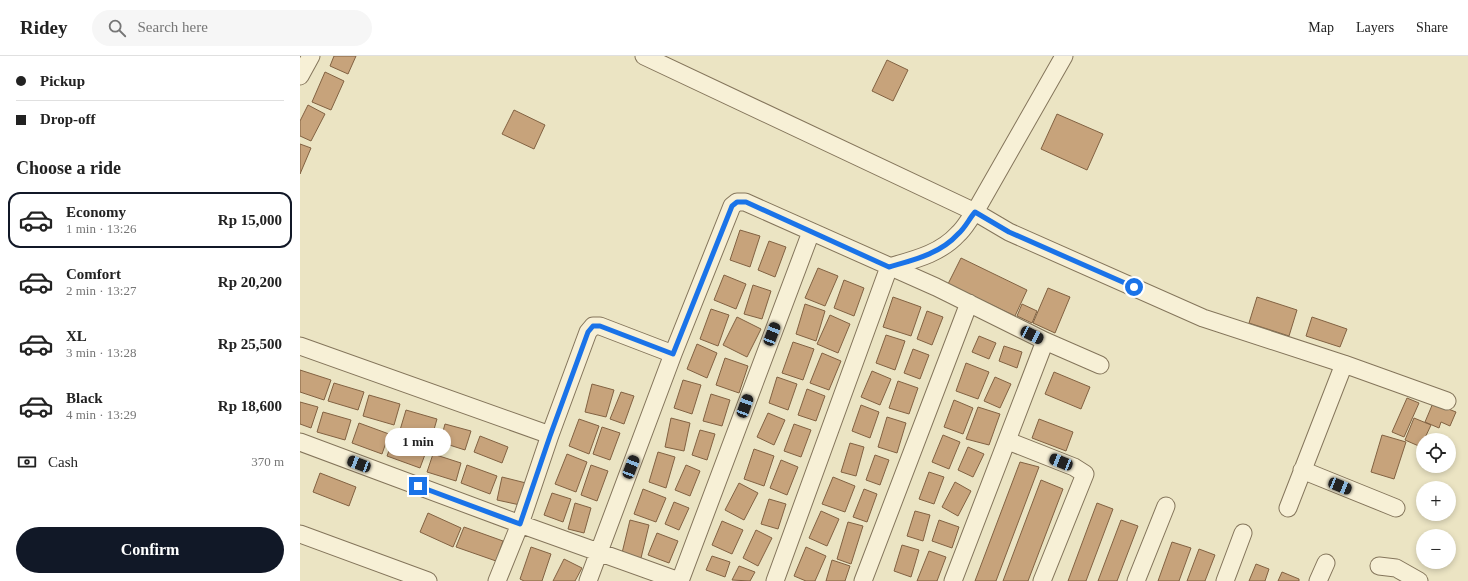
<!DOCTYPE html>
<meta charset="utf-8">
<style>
body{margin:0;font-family:"Times New Roman",serif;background:#f6f6f6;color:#222;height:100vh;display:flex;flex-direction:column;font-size:15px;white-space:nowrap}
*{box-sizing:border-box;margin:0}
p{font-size:13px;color:#767676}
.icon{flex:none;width:22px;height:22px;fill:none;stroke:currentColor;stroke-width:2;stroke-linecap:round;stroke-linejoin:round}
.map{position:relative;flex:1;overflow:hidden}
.side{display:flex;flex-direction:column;background:#fff;width:300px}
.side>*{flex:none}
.top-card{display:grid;align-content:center;height:88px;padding:0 16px;background:#fff}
.controls{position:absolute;left:1116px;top:377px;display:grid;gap:8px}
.controls a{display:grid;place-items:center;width:40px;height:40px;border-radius:50%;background:#fff;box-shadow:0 2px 6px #0003;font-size:20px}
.end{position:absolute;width:18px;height:18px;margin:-9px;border:5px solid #1a73e8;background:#fff;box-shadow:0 0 0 2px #fff}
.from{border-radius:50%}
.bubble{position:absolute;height:28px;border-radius:14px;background:#fff;box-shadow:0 2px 6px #0003;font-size:13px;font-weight:700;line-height:28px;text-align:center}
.car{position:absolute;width:12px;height:24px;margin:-12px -6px;border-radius:5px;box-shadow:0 0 3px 1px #0007;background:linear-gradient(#222 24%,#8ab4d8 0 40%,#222 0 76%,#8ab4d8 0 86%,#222 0)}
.top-card b{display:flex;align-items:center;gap:14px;height:38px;font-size:15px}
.top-card b+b{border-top:1px solid #e0e0e0}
.top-card i{width:10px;height:10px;background:#222}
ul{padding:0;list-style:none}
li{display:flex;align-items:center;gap:12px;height:56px;margin:0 8px 6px;padding:0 8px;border:2px solid transparent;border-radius:12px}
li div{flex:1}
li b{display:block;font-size:15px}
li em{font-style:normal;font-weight:700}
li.active{border-color:#111827}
li>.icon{width:36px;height:36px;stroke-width:1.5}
h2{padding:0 16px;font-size:18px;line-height:48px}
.pay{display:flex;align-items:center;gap:10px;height:44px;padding:0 16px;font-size:15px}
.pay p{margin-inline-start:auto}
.button{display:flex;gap:8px;margin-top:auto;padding:8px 16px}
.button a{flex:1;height:46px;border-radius:24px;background:#111827;color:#fff;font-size:16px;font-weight:700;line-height:46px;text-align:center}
header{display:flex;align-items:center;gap:24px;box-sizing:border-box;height:56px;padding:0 20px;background:#fff;border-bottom:1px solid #e0e0e0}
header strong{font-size:19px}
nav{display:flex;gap:22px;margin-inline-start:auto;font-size:14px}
.search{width:280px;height:36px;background:#f6f6f6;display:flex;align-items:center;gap:10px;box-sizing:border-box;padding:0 14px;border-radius:22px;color:#767676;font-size:15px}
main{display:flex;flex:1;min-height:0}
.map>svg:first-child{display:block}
</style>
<header>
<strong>Ridey</strong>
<div class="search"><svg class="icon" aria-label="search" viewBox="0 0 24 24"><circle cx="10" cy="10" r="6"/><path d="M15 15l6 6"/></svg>Search here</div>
<nav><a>Map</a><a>Layers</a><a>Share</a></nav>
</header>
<main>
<section class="side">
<div class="top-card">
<b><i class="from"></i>Pickup</b>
<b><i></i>Drop-off</b>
</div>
<h2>Choose a ride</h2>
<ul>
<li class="active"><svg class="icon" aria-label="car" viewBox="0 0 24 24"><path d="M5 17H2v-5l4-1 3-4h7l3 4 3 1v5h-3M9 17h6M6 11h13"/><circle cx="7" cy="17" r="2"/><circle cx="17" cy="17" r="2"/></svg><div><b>Economy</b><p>1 min · 13:26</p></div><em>Rp 15,000</em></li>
<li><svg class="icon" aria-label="car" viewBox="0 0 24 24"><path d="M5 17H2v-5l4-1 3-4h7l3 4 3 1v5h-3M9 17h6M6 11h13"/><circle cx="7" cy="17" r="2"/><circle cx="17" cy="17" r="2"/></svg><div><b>Comfort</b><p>2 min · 13:27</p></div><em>Rp 20,200</em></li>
<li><svg class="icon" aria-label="car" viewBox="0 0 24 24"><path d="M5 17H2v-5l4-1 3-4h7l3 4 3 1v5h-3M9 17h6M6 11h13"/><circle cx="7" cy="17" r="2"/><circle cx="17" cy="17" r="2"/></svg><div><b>XL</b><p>3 min · 13:28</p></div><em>Rp 25,500</em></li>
<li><svg class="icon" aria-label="car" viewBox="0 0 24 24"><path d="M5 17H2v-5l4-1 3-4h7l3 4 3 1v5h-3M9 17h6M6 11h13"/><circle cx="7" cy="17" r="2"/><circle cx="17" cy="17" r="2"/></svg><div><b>Black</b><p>4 min · 13:29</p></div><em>Rp 18,600</em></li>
</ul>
<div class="pay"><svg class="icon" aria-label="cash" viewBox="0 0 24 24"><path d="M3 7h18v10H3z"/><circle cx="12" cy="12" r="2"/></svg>Cash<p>370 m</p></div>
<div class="button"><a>Confirm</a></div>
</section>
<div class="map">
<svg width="1168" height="525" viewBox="0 0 1168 525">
<rect width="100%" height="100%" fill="#ebe4c3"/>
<path fill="#c7a37b" stroke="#826242" d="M34,0H56L48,18L30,10Z
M587,4L608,14L593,45L572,35Z
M25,16L44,25L31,54L12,46Z
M8,49L25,58L11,85L0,80V65Z
M214,54L245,69L234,93L202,78Z
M757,58L803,78L787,114L741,93Z
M0,88L11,92L0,118Z
M440,174L460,180L450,211L430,204Z
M469,185L486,191L475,221L458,214Z
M661,202L727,234L715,260L648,228Z
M518,212L538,220L525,250L505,242Z
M424,219L446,228L436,253L414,244Z
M544,224L564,232L554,260L534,252Z
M453,229L471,235L462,263L444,258Z
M748,232L770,241L755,277L733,267Z
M593,241L621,251L611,280L583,271Z
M957,241L997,254L989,280L949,267Z
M505,248L525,255L516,285L496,278Z
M722,248L737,255L732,267L717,260Z
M411,253L429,259L418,290L400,283Z
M627,255L643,261L632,289L617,283Z
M530,259L550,268L538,297L517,288Z
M437,261L461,273L447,301L423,289Z
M1012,261L1047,273L1040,291L1006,280Z
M586,279L605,285L595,314L576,307Z
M679,280L696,287L689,303L672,296Z
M493,286L514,293L503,324L482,317Z
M397,288L417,297L407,322L387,313Z
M704,290L722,296L717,312L699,305Z
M613,293L629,299L620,323L604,317Z
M522,297L541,305L529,334L510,327Z
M425,302L448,310L439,337L416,329Z
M666,307L689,316L678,343L656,335Z
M0,314L31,324L24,344L0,336Z
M572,315L591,323L580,349L561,341Z
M754,316L790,331L781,353L745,338Z
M477,321L497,328L488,354L469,347Z
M695,321L711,328L700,352L684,345Z
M383,324L401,329L392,358L374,352Z
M598,325L618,332L609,358L589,352Z
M34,327L64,336L58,354L28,345Z
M292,328L314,334L306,361L285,356Z
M507,333L525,340L516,365L498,359Z
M321,336L334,340L324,368L310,363Z
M411,338L430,344L422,370L403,365Z
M69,339L100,348L94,369L63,360Z
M1107,342L1119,347L1104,381L1092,376Z
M654,344L673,352L663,378L644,371Z
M0,346L18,351L11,372L0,368Z
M1133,347L1156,356L1150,370L1141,366L1139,372L1125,366Z
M561,349L579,356L570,382L552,375Z
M678,351L700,358L689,389L666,383Z
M106,354L137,363L131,384L100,374Z
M23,356L51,364L45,384L17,376Z
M468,357L485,364L474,389L457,381Z
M587,361L606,367L597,397L578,391Z
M371,362L390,367L384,395L365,391Z
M1114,362L1131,369L1124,384H1123L1121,391L1105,384Z
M279,363L299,370L289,398L269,390Z
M739,363L773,376L766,395L732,382Z
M59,367L89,378L82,398L52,387Z
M145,368L171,375L165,394L140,386Z
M494,368L511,374L501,401L484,395Z
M302,371L320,377L310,404L293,398Z
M400,374L415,378L407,404L392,399Z
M643,379L660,386L649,413L632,406Z
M1082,379L1106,386L1094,423L1071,416Z
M180,380L208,391L202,407L174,396Z
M94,381L127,393L120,412L87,400Z
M550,387L564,391L556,420L541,416Z
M668,391L684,398L673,421L658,414Z
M454,393L474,400L464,430L444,423Z
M358,396L375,401L366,432L349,426Z
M133,398L161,407L156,425L127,416Z
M267,398L287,406L276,436L255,428Z
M575,399L589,404L580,429L566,424Z
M481,404L498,411L487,439L470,432Z
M720,406L739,411L696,525H675Z
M167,409L197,420L190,438L161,427Z
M291,409L308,415L297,445L281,439Z
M386,409L400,415L390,440L375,434Z
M629,416L644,421L634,448L619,443Z
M20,417L56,431L49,450L13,436Z
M202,421L226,427L220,449L197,444Z
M533,421L555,430L545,456L522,448Z
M741,424L763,433L728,525H703Z
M655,426L671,435L658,460L642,451Z
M439,427L458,437L444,464L425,454Z
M343,433L366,442L356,466L334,458Z
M564,433L577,438L567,466L553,461Z
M252,437L271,443L263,466L244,459Z
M469,443L486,448L478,473L461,468Z
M374,446L389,452L379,474L365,468Z
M275,447L291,452L284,477L268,473Z
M797,447L813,453L786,525H768Z
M521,455L539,463L527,490L509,482Z
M615,455L630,459L623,485L607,480Z
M128,457L161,472L153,491L120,476Z
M330,464L349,469L341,502L322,497Z
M639,464L659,471L652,492L632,485Z
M821,464L838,470L817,525H798Z
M422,465L443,474L432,498L412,489Z
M548,466L563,470L551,508L537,503Z
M164,471L203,485L196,505L156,491Z
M456,474L472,482L458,510L443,502Z
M357,477L378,485L369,507L348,499Z
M872,486L891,492L879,525H858Z
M602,489L619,494L611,521L594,515Z
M231,491L251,498L242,525H224L220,523Z
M506,491L526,500L515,525H506L494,520Z
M899,493L915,499L905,525H887Z
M629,495L646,501L637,525H617Z
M412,500L430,506L425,521L406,514Z
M264,503L282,512L275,525H253Z
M532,504L550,510L545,525H526Z
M956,508L969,513L965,525H949Z
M439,510L455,516L450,525L432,524Z
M982,516L999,523V525H978Z"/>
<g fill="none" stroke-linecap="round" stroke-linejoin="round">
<defs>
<path id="street" d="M344,0L675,156L709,176L903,262L1044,308L1147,345
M0,20L11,0
M0,290L250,379
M708,385L774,411L785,418L742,525
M0,386L220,468L379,525
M1002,414L1096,452
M988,452L1044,308
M0,478L128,525
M1079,510L1096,512L1119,525
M197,525L220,468L250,379L288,276L293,270H300L373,298
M288,525L373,298L432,150L437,146H445L636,231L745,285L800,309
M380,525L511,176
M475,525L589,211C613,204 640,198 658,178C665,172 669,163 675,156L764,0
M563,525L669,247
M653,525L745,285
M836,525L866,450
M925,525L943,477
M1018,525L1026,507"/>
</defs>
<use href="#street" stroke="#84755b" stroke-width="19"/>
<use href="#street" stroke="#f7f0d6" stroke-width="17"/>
</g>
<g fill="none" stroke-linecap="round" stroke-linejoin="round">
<path stroke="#1a73e8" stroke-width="5" d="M118,430L220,468L250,380L288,276L293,270H300L373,298L432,150L437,146H446L589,211C613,204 640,198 658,178C665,172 669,163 675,156L709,176L834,231"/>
</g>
</svg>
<div class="controls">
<a><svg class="icon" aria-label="locate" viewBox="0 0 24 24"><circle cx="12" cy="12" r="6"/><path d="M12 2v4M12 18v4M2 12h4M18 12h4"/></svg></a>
<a>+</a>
<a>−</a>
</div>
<i class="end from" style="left:834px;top:231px"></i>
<i class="end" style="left:118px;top:430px"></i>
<div class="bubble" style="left:85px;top:372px;width:66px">1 min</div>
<i class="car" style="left:472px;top:278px;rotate:21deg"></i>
<i class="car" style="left:732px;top:279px;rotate:116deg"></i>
<i class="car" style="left:445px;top:350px;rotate:20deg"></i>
<i class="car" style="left:761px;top:406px;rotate:292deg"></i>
<i class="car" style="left:59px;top:408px;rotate:291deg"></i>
<i class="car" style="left:331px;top:411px;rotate:21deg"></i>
<i class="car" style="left:1040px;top:430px;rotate:112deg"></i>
</div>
</main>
